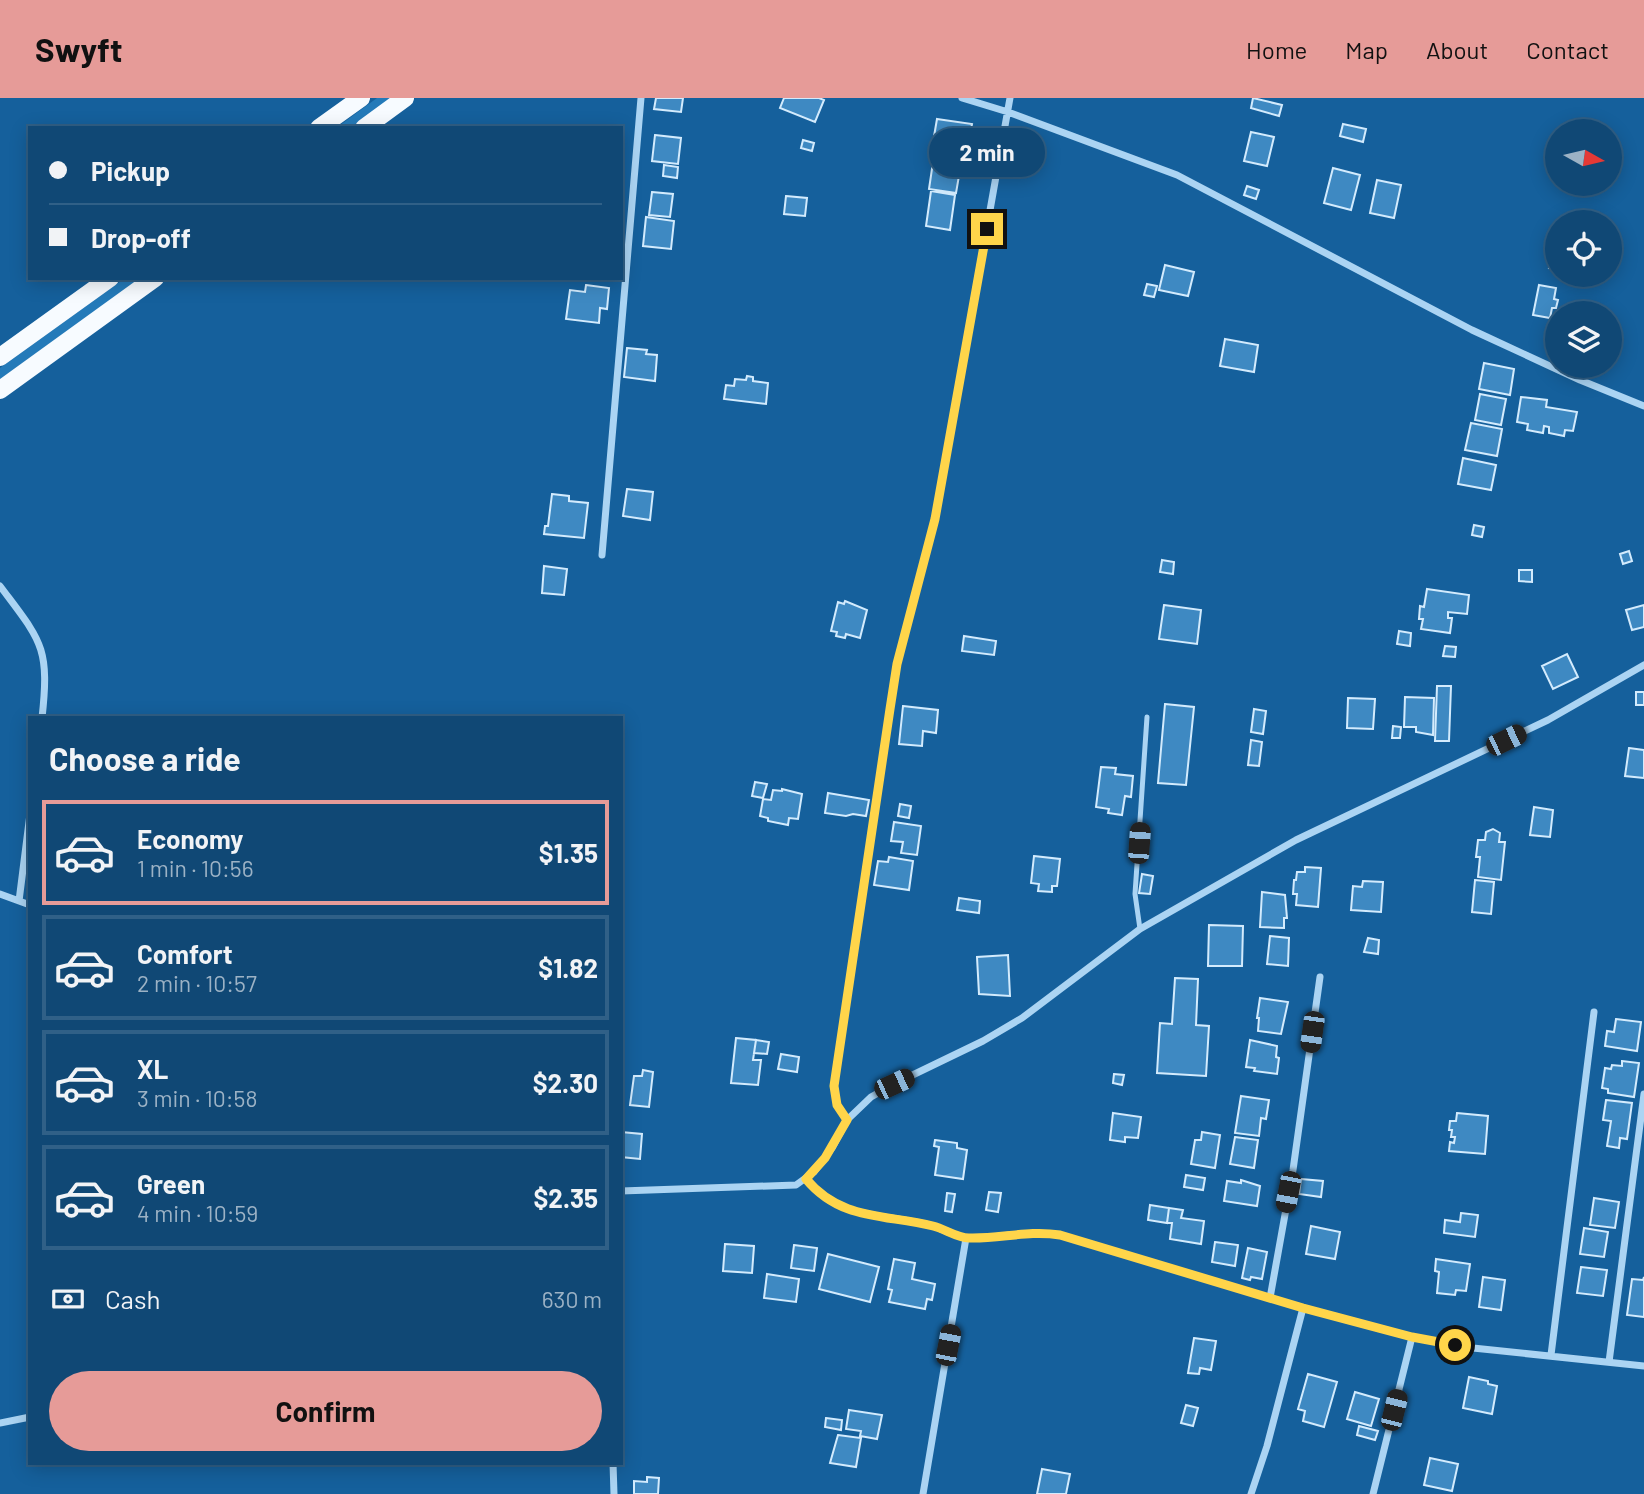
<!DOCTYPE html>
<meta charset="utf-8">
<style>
body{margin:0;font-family:Barlow,sans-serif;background:#1e527d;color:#f1f3f6;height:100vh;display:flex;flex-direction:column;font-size:26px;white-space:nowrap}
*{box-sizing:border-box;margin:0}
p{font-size:23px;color:#9cb2c5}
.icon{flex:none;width:38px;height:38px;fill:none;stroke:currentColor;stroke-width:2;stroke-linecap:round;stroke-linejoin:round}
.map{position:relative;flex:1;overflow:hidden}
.side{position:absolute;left:28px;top:618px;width:595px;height:749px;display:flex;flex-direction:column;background:#104875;border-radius:0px;box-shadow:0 4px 18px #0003,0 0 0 2px #306087}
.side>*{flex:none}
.guide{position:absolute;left:28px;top:28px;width:595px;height:154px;border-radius:0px;box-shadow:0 4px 18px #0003,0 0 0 2px #306087;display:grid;align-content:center;height:154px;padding:0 21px;background:#104875}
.needle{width:46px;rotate:98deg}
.tools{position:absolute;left:1545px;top:21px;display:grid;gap:14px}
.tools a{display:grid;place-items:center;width:77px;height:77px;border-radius:50%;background:#104875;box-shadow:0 4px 18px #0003,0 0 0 2px #306087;font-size:35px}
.end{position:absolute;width:32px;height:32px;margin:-16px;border:9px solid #ffd54a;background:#111;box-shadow:0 0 0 4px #111}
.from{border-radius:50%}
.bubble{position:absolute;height:49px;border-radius:24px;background:#104875;box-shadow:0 4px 18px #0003,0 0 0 2px #306087;font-size:23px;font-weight:700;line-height:49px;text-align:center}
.car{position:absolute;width:21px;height:42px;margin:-21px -10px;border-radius:9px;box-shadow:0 0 5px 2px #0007;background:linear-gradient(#222 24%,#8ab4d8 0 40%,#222 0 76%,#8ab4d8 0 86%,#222 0)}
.guide b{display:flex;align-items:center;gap:24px;height:66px;font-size:26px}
.guide b+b{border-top:2px solid #306087}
.guide i{width:18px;height:18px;background:#f1f3f6}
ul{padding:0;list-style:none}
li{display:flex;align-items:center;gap:21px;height:105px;margin:0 14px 10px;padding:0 7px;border:4px solid #306087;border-radius:0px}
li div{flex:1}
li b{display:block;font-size:26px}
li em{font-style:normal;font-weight:700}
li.on{border-color:#e69b98}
li>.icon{width:63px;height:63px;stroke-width:1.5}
h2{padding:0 21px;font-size:32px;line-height:84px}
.pay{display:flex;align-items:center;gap:18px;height:77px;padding:0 21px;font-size:26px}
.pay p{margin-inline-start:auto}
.action{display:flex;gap:14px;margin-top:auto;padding:14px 21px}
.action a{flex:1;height:80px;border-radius:42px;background:#e69b98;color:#111;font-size:28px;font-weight:700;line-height:80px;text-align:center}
header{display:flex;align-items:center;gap:42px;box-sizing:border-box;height:98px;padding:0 35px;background:#e69b98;color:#111}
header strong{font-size:33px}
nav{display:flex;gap:38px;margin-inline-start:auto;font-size:24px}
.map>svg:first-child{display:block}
</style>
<header>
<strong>Swyft</strong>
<nav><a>Home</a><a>Map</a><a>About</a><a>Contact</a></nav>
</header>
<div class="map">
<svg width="1644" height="1396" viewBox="0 0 1644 1396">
<rect width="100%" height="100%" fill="#15609c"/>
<path fill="#247ab9" d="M377,0H392L350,30H336Z
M125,180H141L0,281V270Z"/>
<path fill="#3e89c2" stroke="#d3ebfd" stroke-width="2" d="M656,0H683L681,14L654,11Z
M784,0H819L824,2L815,24L780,10Z
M1253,0L1282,7L1279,18L1251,10Z
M937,21L972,26L968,47H965L964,55L932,50Z
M1343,26L1366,31L1363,44L1340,38Z
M1251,34L1274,39L1267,68L1244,63Z
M655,37L681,40L678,66L652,63Z
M803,42L814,45L812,53L801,50Z
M933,64L943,65L942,70L960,72L956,95L929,91Z
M664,67L678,69L677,80L663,78Z
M1333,70L1360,77L1351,112L1324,105Z
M1377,82L1401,87L1394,120L1370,115Z
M1247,88L1259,92L1256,101L1244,97Z
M931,93L955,97L950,132L926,128Z
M652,94L673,96L670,119L649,117Z
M786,98L807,100L805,118L784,116Z
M646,119L674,123L671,151L643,148Z
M1553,148L1558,149V171L1549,170Z
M1165,167L1194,174L1188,198L1159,192Z
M1147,186L1157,188L1154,199L1144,197Z
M586,187L609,190L607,211L600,210L599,225L566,221L570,192L585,194Z
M1539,187L1556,190L1554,201L1558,202L1556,210H1552L1550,220L1533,217Z
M1225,241L1258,247L1254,274L1220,268Z
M627,250L647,252L646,256L657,257L655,283L624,279Z
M1484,265L1514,271L1510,297L1479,291Z
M747,278L753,279V283L768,285L766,306L724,301L726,287L734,288L735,281L746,282Z
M1480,296L1506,301L1501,327L1475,322Z
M1521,299L1547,302L1546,309L1577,314L1573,333L1565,332L1564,338L1549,335V329L1544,328L1543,335L1527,332L1528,326L1517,324Z
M1471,325L1502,331L1497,358L1465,352Z
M1463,360L1496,367L1491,392L1458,386Z
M627,391L653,394L650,422L623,418Z
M552,396L569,398V403L588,405L584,440L544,436L545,428H548Z
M1474,427L1484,429L1482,439L1472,437Z
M1629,453L1632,463L1623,466L1620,456Z
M1162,462L1174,464L1173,476L1160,474Z
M544,468L567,471L564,497L542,495Z
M1519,472H1532V484L1519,483Z
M1427,491L1469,497L1467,516L1448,514V520H1452L1450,535L1421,531L1423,521H1419L1420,508L1424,509Z
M845,503L867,512L860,540L846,536L845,540L836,538L837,534L831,533L838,504L844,506Z
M1164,507L1201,512L1197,546L1159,541Z
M1644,507V529L1632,532L1626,512Z
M1399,533L1411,535L1410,548L1397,546Z
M964,538L996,543L994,557L962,553Z
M1445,548L1456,549L1455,559L1443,558Z
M1567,556L1578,579L1553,591L1542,568Z
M1437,588H1451L1449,643H1435Z
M1636,594H1644V607H1636Z
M1405,599L1434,600L1433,637L1416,634V629H1404Z
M1348,600L1375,601L1373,631L1347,630Z
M1165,606L1194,609L1186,687L1158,685Z
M903,608L938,612L936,635L923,633L922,648L899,646Z
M1254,611L1266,613L1263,636L1251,634Z
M1393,628L1401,629L1400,640H1392Z
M1251,642L1262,644L1259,668L1248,667Z
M1629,650L1644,652V680L1625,678Z
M1101,669L1116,670L1115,676L1133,678L1131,699L1125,698L1122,717L1108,715L1109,711L1096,709Z
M755,684L767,686L763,700L752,698Z
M782,691L802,696L798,721L789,720L788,727L768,723V720L760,718L763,701L771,702L773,692L782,693Z
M828,695L869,702L866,718L853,716L846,718L825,715Z
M900,706L911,708L909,720L898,718Z
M1534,709L1553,712L1550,739L1530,737Z
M894,724L921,728L917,757L901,755L903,744L891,743Z
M1493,731L1500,735L1499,744H1505L1501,782L1478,779L1480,759H1476L1478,742H1485L1486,734Z
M1034,758L1060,761L1057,788H1052V794L1038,793L1039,786L1031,785Z
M889,759L913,763L909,792L874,787L878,763L888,764Z
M1305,769L1321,770L1318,809L1296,807L1297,796H1293L1294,782H1296L1297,774H1305Z
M1142,776L1153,778L1150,796L1139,795Z
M1475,782L1494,784L1491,816L1472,814Z
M1363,783L1383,784L1381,814L1351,812L1353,788L1362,789Z
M1262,794L1285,797L1287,820H1284V830L1260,829Z
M959,800L980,803L979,815L957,812Z
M1209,827L1243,828L1242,868H1208Z
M1270,838L1289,840L1288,868L1267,866Z
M1368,840L1379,842L1378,856L1364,854Z
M1008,857L1010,898L979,896L977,859Z
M1175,880L1198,881L1196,927L1209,928L1206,978L1157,975L1160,925L1172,926Z
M1260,900L1288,904L1281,936L1258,933L1259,920H1257Z
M1616,921L1641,924L1637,953L1605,948L1607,933L1614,934Z
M736,940L756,942L753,962H761L758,987L731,985Z
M756,942L769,944L767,956L754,955Z
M1250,942L1277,948L1276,959L1279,960L1277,976L1254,973L1255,970L1246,969Z
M781,956L799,959L797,974L778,971Z
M1622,963L1639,965L1634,999L1608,995V991L1602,990L1605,970L1611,971L1612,967L1622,968Z
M643,972L653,974L649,1009L630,1007L634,978H642Z
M1114,976L1124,977L1122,987L1113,985Z
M1241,998L1269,1002L1266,1021L1261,1020L1259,1038L1235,1035Z
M1606,1002L1632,1005L1627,1041L1620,1040L1619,1050L1607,1048L1611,1023L1603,1022Z
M1113,1015L1141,1019L1138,1040L1125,1039V1044L1110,1042Z
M1457,1015L1488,1018L1485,1056L1449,1053L1450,1044L1454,1045L1455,1039H1451L1452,1032H1449L1450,1023H1456Z
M621,1034L642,1036L640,1061L621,1059Z
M1202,1034L1220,1037L1215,1070L1191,1066L1195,1042H1201Z
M1235,1039L1258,1042L1254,1070L1230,1066Z
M935,1042L957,1045V1050L967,1052L963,1081L935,1077L939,1049L934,1048Z
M1186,1077L1205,1080L1203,1092L1184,1089Z
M1301,1081L1323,1083L1321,1099L1299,1096Z
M1241,1082L1260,1088L1257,1108L1224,1103L1227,1083L1241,1085Z
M989,1094L1001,1095L998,1114L986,1112Z
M947,1095L955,1096L952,1114L945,1113Z
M1594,1100L1619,1104L1615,1130L1590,1127Z
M1150,1107L1169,1110L1167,1125L1148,1122Z
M1169,1110L1183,1112L1181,1120L1204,1123L1201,1146L1170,1141L1172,1125H1167Z
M1461,1115L1478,1117L1475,1139L1444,1135L1445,1122L1460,1124Z
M1311,1128L1340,1134L1335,1161L1306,1156Z
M1584,1130L1608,1134L1604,1159L1580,1156Z
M1215,1144L1238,1147L1235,1168L1212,1164Z
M725,1146L754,1148L752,1175L723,1173Z
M794,1147L817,1150L814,1173L791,1170Z
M1248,1150L1267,1154L1262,1181L1251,1179L1250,1182L1242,1180Z
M828,1156L879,1169L870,1204L819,1191Z
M894,1161L915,1165L912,1181L935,1186L932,1202L927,1201L925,1211L889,1204L892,1192L888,1191Z
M1436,1161L1470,1166L1466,1193L1456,1192L1455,1197L1437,1195L1439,1174L1435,1173Z
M1581,1169L1607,1172L1603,1198L1577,1195Z
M767,1176L799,1181L796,1204L764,1200Z
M1483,1179L1505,1182L1501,1212L1479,1209Z
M1644,1179V1219L1627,1217L1632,1181L1643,1182Z
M1194,1240L1216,1243L1211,1272L1200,1270L1199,1276L1188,1275Z
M1308,1276L1337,1284L1324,1329L1303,1323L1305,1313L1298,1311Z
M1469,1279L1488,1283V1286L1497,1288L1492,1316L1463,1310Z
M1355,1294L1379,1301L1371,1328L1347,1321Z
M1186,1307L1198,1310L1193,1328L1181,1325Z
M849,1312L882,1317L877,1341L860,1338L861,1333L846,1331Z
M826,1320L842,1322L841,1332L825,1329Z
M1359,1328L1378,1333L1375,1342L1357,1337Z
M838,1337L861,1340L856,1369L830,1365Z
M1430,1360L1458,1366L1452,1393L1424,1387Z
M1042,1371L1070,1376L1066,1396H1037Z
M647,1379L659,1380L658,1396H634V1383L647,1384Z"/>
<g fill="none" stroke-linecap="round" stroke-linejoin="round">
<path stroke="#abd4f3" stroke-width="5" d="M1140,831L1135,796L1147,619"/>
<path stroke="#abd4f3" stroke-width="7" d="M962,0L1008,14L1177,77L1472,232L1580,282L1644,308
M602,457L641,0
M0,488C41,543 50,548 42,620
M0,796L30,807
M19,803L30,716
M847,1022L837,1007L834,988L890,611L897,566L935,421L1010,0
M806,1081C840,1123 886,1115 933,1128C945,1132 957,1140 969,1140C1000,1140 1028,1132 1060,1137L1303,1210L1412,1239L1473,1250L1644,1268
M621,1093L796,1087L814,1074L832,1050L847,1022L871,999L894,986L983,943L1022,920L1140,831L1296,742L1548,622L1644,567
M1270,1200L1293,1072L1320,879
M1551,1257L1594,914
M1609,1264L1644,996
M0,1325L30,1319
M613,1365L614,1396
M923,1396L966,1140
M1251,1396L1267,1348L1303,1210
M1373,1396L1412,1239"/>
<path stroke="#f7fbff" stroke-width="18" d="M319,30L361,0
M364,30L405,0
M0,259L110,180
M0,292L155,180"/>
</g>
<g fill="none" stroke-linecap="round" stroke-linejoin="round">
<path stroke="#ffd54a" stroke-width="9" d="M987,131L935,421L897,566L890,611L834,988L837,1007L847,1022L825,1060L806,1081C841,1123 885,1116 933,1128C945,1131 957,1140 969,1140C1000,1141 1028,1132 1060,1137L1303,1210L1412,1239L1455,1247"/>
</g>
</svg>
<div class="tools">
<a><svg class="needle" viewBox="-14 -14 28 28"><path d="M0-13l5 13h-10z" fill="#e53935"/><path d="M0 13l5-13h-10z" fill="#9cb2c5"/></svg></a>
<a><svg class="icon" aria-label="locate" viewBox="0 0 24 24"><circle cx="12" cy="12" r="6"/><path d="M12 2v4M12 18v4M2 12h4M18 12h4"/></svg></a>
<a><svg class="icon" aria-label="layers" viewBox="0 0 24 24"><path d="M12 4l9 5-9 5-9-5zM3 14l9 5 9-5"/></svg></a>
</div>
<i class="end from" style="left:1455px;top:1247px"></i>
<i class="end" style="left:987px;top:131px"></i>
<div class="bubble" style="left:929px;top:30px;width:116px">2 min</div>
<i class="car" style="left:1506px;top:642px;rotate:64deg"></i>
<i class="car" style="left:1139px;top:745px;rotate:4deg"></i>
<i class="car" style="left:1312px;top:934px;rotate:188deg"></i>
<i class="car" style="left:894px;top:986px;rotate:65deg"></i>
<i class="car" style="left:1288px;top:1094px;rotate:191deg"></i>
<i class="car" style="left:948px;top:1247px;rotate:11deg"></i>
<i class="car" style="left:1394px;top:1312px;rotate:14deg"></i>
<div class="guide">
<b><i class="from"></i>Pickup</b>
<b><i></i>Drop-off</b>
</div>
<section class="side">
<h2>Choose a ride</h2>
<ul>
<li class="on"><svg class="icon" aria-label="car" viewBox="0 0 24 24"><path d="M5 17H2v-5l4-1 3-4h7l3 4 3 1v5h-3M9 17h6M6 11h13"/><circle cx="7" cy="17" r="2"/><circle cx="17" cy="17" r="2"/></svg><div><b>Economy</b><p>1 min · 10:56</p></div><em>$1.35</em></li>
<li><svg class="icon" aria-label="car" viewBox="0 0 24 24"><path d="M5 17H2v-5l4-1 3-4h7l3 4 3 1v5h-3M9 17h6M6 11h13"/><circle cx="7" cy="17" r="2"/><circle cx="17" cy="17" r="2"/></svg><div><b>Comfort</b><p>2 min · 10:57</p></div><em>$1.82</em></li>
<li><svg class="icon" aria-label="car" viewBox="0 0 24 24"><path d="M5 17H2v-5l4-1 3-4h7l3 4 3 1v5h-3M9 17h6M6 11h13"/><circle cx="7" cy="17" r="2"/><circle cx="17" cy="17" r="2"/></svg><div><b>XL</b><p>3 min · 10:58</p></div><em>$2.30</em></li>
<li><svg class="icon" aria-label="car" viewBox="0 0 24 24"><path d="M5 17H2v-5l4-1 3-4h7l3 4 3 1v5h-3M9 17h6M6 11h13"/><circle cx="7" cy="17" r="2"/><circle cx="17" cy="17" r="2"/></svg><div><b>Green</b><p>4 min · 10:59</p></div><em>$2.35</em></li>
</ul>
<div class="pay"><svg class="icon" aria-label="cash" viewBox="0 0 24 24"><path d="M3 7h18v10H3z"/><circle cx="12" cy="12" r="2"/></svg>Cash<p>630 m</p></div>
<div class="action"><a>Confirm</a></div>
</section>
</div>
